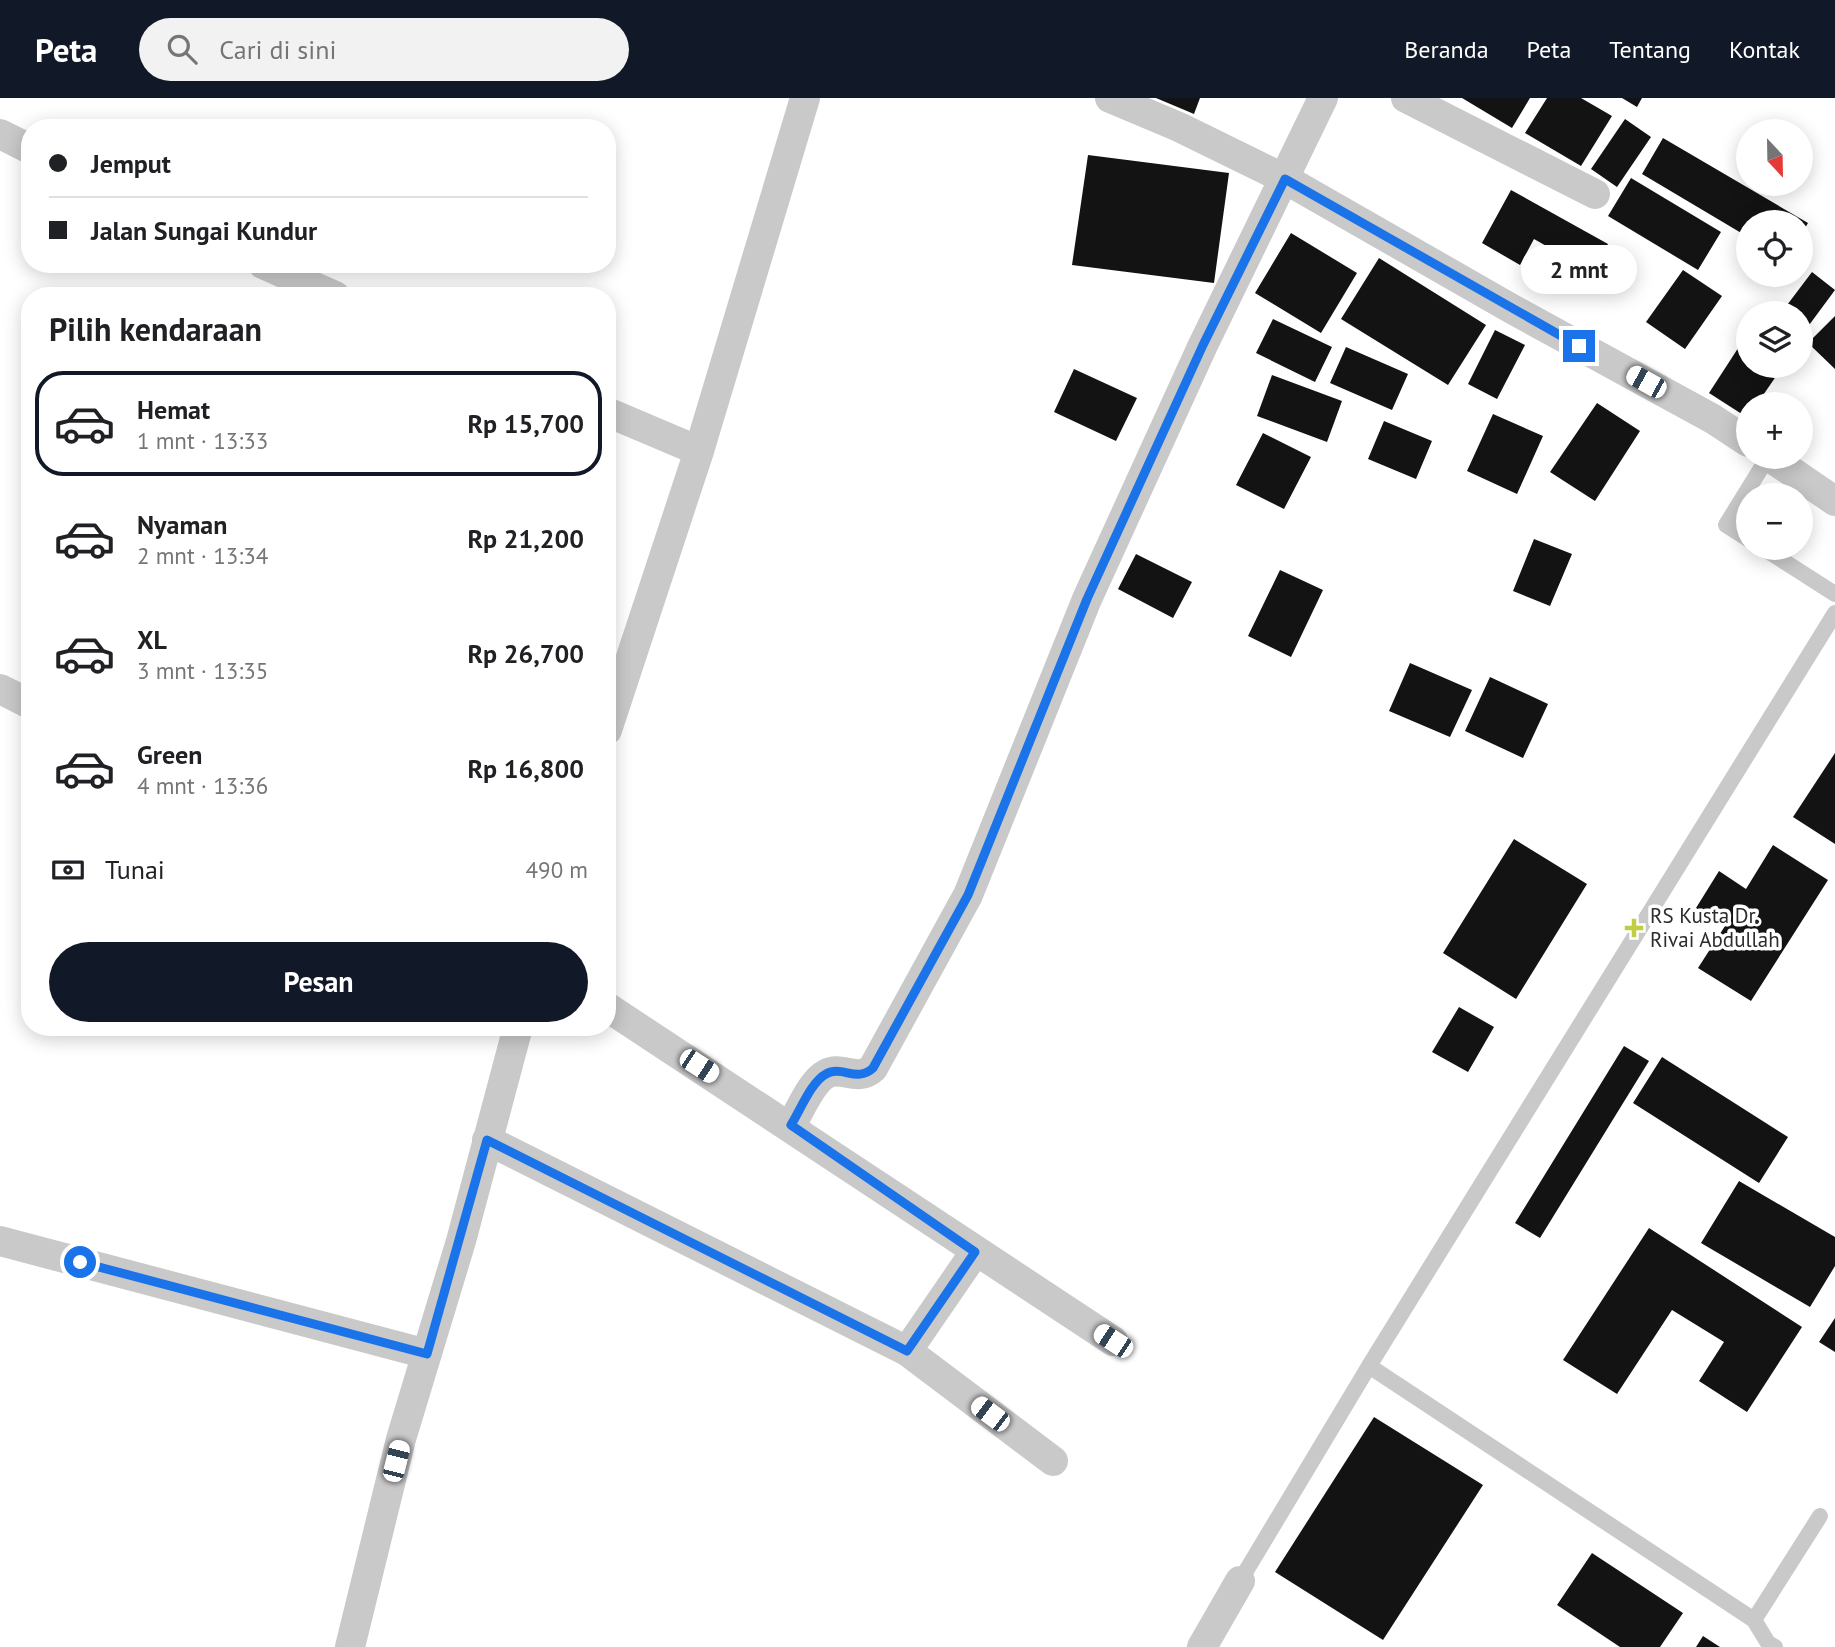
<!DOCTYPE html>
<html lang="id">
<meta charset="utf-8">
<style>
body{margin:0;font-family:"PT Sans",sans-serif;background:#f2f2f2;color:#202124;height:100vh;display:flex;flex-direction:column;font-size:26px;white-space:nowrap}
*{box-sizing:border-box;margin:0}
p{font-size:23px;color:#757577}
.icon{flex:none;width:38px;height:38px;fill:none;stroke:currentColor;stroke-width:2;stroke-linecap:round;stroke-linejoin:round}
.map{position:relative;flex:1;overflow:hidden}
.details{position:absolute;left:21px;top:189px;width:595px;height:749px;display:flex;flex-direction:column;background:#fff;border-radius:28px;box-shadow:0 4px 18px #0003}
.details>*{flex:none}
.hud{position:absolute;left:21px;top:21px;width:595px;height:154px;border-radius:28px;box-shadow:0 4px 18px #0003;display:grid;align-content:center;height:154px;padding:0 28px;background:#fff}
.needle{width:46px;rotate:158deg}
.tools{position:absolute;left:1736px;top:21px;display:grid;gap:14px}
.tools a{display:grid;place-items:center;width:77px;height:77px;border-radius:50%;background:#fff;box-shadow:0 4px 18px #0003;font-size:35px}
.end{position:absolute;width:32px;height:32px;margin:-16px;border:9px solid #1a73e8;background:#fff;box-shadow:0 0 0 4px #fff}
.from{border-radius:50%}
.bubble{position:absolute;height:49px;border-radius:24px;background:#fff;box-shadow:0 4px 18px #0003;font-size:23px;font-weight:600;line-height:49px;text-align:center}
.car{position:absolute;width:21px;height:42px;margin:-21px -10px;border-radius:9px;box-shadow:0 0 5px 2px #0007;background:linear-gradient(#fff 24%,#345 0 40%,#fff 0 76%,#345 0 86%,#fff 0)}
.hud b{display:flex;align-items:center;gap:24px;height:66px;font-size:26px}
.hud b+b{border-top:2px solid #e0e0e0}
.hud i{width:18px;height:18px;background:#202124}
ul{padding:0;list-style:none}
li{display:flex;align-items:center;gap:21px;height:105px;margin:0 14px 10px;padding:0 14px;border:4px solid transparent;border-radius:28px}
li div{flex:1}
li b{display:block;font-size:26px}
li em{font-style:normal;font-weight:600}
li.active{border-color:#111827}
li>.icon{width:63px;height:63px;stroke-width:1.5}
h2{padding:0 28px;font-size:32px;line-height:84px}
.pay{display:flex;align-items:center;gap:18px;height:77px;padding:0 28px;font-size:26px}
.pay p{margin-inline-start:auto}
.action{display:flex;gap:14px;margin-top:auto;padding:14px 28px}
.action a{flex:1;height:80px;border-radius:42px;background:#111827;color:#fff;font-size:28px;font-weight:600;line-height:80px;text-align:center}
header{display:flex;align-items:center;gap:42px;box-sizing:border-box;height:98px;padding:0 35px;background:#111827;color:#fff}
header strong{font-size:33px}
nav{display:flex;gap:38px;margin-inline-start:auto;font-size:24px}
.search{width:490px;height:63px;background:#f2f2f2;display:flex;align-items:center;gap:18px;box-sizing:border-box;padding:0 24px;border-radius:38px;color:#757577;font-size:26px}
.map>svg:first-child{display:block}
</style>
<header>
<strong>Peta</strong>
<div class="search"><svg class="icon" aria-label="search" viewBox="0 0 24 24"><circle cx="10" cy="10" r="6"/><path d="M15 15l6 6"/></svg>Cari di sini</div>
<nav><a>Beranda</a><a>Peta</a><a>Tentang</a><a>Kontak</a></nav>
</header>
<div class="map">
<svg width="1835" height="1549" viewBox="0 0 1835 1549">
<rect width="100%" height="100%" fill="#fff"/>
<path fill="#131313" d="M1156,0H1200L1194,16Z
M1462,0H1530L1512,30Z
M1547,0H1581L1612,18L1581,68L1525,35Z
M1622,0H1642L1637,9Z
M1625,21L1651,39L1617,89L1591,71Z
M1663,40L1808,125L1801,137V124H1748V139L1642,76Z
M1088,57L1229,75L1214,185L1072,167Z
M1631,80L1721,134L1698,172L1608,118Z
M1511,92L1608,146L1592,174L1534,141L1520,167L1482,145Z
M1291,135L1357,175L1321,235L1255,195Z
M1379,160L1486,227L1448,287L1341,221Z
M1683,172L1722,198L1685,251L1646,224Z
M1812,174L1835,192L1801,238V215H1781Z
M1835,218V271L1808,245Z
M1273,221L1332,249L1315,284L1256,255Z
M1495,232L1525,247L1497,301L1468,286Z
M1744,241L1748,244V268H1783L1757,306H1748V320L1709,295Z
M1346,249L1408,276L1392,312L1330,285Z
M1074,271L1137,300L1116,343L1054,314Z
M1272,277L1342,303L1327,344L1257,318Z
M1597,305L1640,333L1595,403L1550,374Z
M1493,316L1543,338L1517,396L1467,373Z
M1384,323L1432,343L1416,381L1368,361Z
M1263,335L1311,359L1284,411L1236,387Z
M1534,441L1572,456L1550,508L1513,493Z
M1136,456L1192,484L1173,520L1118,491Z
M1280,472L1323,492L1291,559L1248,538Z
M1410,565L1472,592L1450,639L1389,613Z
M1490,579L1548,606L1523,660L1465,633Z
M1835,655V746L1793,719Z
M1514,741L1587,786L1516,901L1443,855Z
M1773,747L1828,782L1751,903L1698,870L1725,828L1696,810L1719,773L1746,791Z
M1459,909L1494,929L1468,974L1432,954Z
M1624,948L1649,963L1540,1140L1515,1125Z
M1662,959L1788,1039L1759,1085L1633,1005Z
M1739,1083L1835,1139V1168L1810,1209L1701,1145Z
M1649,1130L1802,1229L1747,1314L1699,1283L1724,1244L1672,1212L1617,1296L1563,1262Z
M1835,1220V1254L1819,1244Z
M1374,1319L1483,1387L1383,1542L1275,1474Z
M1592,1455L1683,1515L1660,1549H1620L1557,1507Z
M1703,1538L1720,1549H1696Z"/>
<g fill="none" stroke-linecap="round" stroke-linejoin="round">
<path stroke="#c9c9c9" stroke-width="16" d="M1748,441L1726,427L1768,359
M1763,450L1835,496
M1240,1483L1369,1268
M1754,1522L1820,1418
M1775,1549L1768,1545L1754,1522L1369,1268L1835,515"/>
<path stroke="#c9c9c9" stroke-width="30" d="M1110,0L1179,29L1285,81L1512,211L1713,321L1748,344
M1406,0L1595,96
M0,36L30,51
M263,166L335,198
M607,314L699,353
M1770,359L1835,403
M0,591L30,606
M607,632L699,353L805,0
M607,909L1113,1243
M791,1027C800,1013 811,984 826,976C842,967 857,985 873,970L968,797L1087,501L1203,247L1323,0
M487,1042L907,1253L1053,1363
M0,1143L427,1256
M907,1253L975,1154
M350,1549L401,1341L461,1143L518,929
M1202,1549L1240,1483"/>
</g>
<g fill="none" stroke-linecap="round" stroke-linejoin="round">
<path stroke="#1a73e8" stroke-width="9" d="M80,1164L427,1256L487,1042L907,1253L975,1154L791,1027C800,1013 811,984 826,976C842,967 857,985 873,970L968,797L1087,501L1203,247L1285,81L1579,248"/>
</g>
<path fill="#c1ce43" stroke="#fff" stroke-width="2.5" d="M1630.5 819.5h7v7h7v7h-7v7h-7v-7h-7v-7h7z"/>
<g text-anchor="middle" stroke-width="7" stroke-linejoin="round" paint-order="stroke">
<g font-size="21" fill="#2c2c2c" stroke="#fff" text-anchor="start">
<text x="1650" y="825">RS Kusta Dr.<tspan x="1650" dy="24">Rivai Abdullah</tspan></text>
</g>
</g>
</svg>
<div class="tools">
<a><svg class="needle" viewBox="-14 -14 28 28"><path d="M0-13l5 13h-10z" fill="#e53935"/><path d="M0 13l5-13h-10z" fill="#757577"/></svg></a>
<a><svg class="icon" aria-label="locate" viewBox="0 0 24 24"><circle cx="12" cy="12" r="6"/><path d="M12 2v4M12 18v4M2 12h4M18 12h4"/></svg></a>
<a><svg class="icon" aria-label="layers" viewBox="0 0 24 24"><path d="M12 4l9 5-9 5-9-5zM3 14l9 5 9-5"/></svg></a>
<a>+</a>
<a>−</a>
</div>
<i class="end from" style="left:80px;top:1164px"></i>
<i class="end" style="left:1579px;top:248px"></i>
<div class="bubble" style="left:1521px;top:147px;width:116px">2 mnt</div>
<i class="car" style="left:1646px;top:284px;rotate:299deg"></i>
<i class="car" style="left:699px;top:968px;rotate:123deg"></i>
<i class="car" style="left:1113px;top:1243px;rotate:303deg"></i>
<i class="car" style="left:990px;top:1316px;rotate:307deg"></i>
<i class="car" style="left:396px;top:1363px;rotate:14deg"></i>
<div class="hud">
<b><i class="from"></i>Jemput</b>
<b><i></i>Jalan Sungai Kundur</b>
</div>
<section class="details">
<h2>Pilih kendaraan</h2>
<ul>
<li class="active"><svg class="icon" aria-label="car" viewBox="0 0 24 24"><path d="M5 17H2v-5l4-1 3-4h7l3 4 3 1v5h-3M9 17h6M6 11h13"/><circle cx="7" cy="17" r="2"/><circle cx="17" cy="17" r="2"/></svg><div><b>Hemat</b><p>1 mnt · 13:33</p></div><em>Rp 15,700</em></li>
<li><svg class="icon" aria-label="car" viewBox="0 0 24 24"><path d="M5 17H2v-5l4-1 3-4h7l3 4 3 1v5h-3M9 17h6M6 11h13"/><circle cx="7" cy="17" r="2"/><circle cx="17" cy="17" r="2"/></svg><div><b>Nyaman</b><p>2 mnt · 13:34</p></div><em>Rp 21,200</em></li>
<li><svg class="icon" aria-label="car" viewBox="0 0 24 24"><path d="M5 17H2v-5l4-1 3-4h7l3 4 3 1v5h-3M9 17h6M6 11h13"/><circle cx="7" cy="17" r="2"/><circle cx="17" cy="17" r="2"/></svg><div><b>XL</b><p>3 mnt · 13:35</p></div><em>Rp 26,700</em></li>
<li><svg class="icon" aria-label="car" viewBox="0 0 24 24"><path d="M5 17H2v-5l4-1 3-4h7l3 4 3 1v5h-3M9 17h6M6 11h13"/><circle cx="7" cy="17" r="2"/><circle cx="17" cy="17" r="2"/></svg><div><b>Green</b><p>4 mnt · 13:36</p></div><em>Rp 16,800</em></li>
</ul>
<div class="pay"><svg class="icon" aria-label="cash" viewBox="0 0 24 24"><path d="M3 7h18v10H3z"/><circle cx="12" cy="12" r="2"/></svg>Tunai<p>490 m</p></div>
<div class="action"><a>Pesan</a></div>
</section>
</div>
